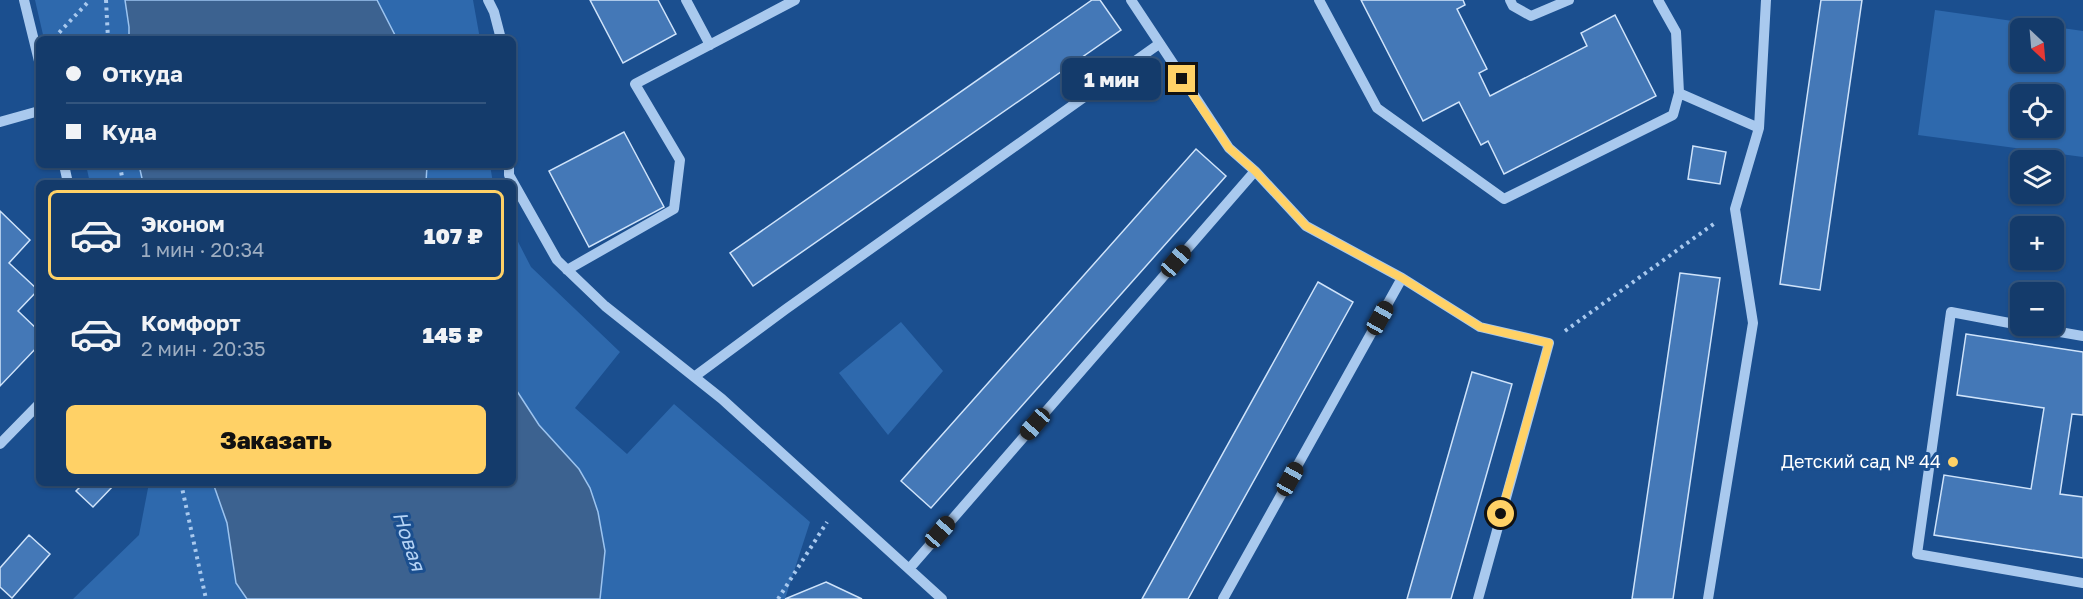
<!DOCTYPE html>
<html lang="ru">
<meta charset="utf-8">
<style>
body{margin:0;font-family:"Golos Text",sans-serif;background:#1d4271;color:#f1f3f6;height:100vh;display:flex;flex-direction:column;font-size:22px;white-space:nowrap}
*{box-sizing:border-box;margin:0}
p{font-size:20px;color:#9dadc1}
.icon{flex:none;width:33px;height:33px;fill:none;stroke:currentColor;stroke-width:2;stroke-linecap:round;stroke-linejoin:round}
.map{position:relative;flex:1;overflow:hidden}
.side{position:absolute;left:36px;top:180px;width:480px;height:306px;display:flex;flex-direction:column;background:#143b6b;border-radius:9px;box-shadow:0 2px 4px #0004,0 0 0 2px #33557e}
.side>*{flex:none}
.banner{position:absolute;left:36px;top:36px;width:480px;height:132px;border-radius:9px;box-shadow:0 2px 4px #0004,0 0 0 2px #33557e;display:grid;align-content:center;height:132px;padding:0 30px;background:#143b6b}
.needle{width:39px;rotate:154deg}
.fabs{position:absolute;left:2010px;top:18px;display:grid;gap:12px}
.fabs a{display:grid;place-items:center;width:54px;height:54px;border-radius:9px;background:#143b6b;box-shadow:0 2px 4px #0004,0 0 0 2px #33557e;font-size:30px}
.end{position:absolute;width:27px;height:27px;margin:-14px;border:8px solid #ffd166;background:#111;box-shadow:0 0 0 3px #111}
.from{border-radius:50%}
.bubble{position:absolute;height:42px;border-radius:9px;background:#143b6b;box-shadow:0 2px 4px #0004,0 0 0 2px #33557e;font-size:20px;font-weight:800;line-height:42px;text-align:center}
.car{position:absolute;width:18px;height:36px;margin:-18px -9px;border-radius:8px;box-shadow:0 0 4px 2px #0007;background:linear-gradient(#222 24%,#8ab4d8 0 40%,#222 0 76%,#8ab4d8 0 86%,#222 0)}
.banner b{display:flex;align-items:center;gap:21px;height:57px;font-size:22px}
.banner b+b{border-top:2px solid #33557e}
.banner i{width:15px;height:15px;background:#f1f3f6}
ul{padding:10px 0 0;list-style:none}
li{display:flex;align-items:center;gap:18px;height:90px;margin:0 12px 9px;padding:0 18px;border:3px solid transparent;border-radius:9px}
li div{flex:1}
li b{display:block;font-size:22px}
li em{font-style:normal;font-weight:800}
li.selected{border-color:#ffd166}
li>.icon{width:54px;height:54px;stroke-width:1.5}
.action{display:flex;gap:12px;margin-top:auto;padding:12px 30px}
.action a{flex:1;height:69px;border-radius:9px;background:#ffd166;color:#111;font-size:24px;font-weight:800;line-height:69px;text-align:center}
.map>svg:first-child{display:block}
</style>
<div class="map">
<svg width="2083" height="599" viewBox="0 0 2083 599">
<rect width="100%" height="100%" fill="#1b4f8f"/>
<path fill="#2e69ad" fill-rule="evenodd" d="M35,0H125L129,27V39H44Z
M377,0H473L480,39H397Z
M1935,10L2083,31V157L1918,135ZM2054,28V62H2020V28ZM2054,94V128H2020V94Z
M86,165H139L143,183H90Z
M427,165H490L493,183H426Z
M513,232L531,267L620,352L575,408L627,454L674,404L810,522L785,599H600L605,551L590,488L579,468L539,425L513,385Z
M901,322L943,371L888,435L839,373Z
M149,483H213L227,523L236,583L247,599H73L139,535Z"/>
<path fill="#3c6290" stroke="#9cc4f0" stroke-width="1.5" d="M125,0H377L397,39H129V27Z
M139,165H427L426,183H143Z
M513,385L539,425L579,469L590,488L598,512L605,551L600,599H247L236,583L227,523L213,483H513Z"/>
<path fill="#4478b7" stroke="#cfe3fa" stroke-width="1.5" d="M590,0H658L676,34L623,63Z
M1092,0H1100L1121,30L753,286L730,253Z
M1361,0H1463L1465,5L1457,9L1487,69L1479,73L1490,96L1587,46L1581,33L1615,15L1656,96L1504,174L1488,141L1481,145L1459,102L1423,121Z
M1821,0H1862L1820,290L1780,284Z
M624,132L664,207L589,247L549,171Z
M1693,146L1726,152L1720,184L1688,179Z
M1196,149L1226,176L931,508L901,481Z
M0,211L30,240L9,263L38,290L18,311L39,331V345L0,386Z
M1680,273L1720,278L1673,599H1632Z
M1318,282L1353,302L1282,430L1188,599H1142Z
M1966,334L2083,352V415L2072,414L2060,494L2083,497V558L1934,535L1944,475L2031,489L2044,408L1957,395Z
M1472,372L1512,384L1504,413L1451,599H1407Z
M84,483H116L93,507L76,491Z
M29,535L50,554L12,598L0,587V568Z
M826,582L862,599H785Z"/>
<g fill="none" stroke-linecap="round" stroke-linejoin="round">
<path stroke="#a9c9ee" stroke-width="4" stroke-dasharray="3 4.5" stroke-linecap="butt" d="M106,0L108,39
M54,38L90,0
M120,165L123,183
M1565,331L1715,223
M181,483L206,599
M778,599L827,522"/>
<path stroke="#a9c9ee" stroke-width="10" d="M24,0L39,61
M488,0L494,12L501,39
M686,0L710,45
M1131,0L1229,148L1255,171L1306,226L1402,278L1480,327L1549,343L1478,599
M1319,0L1377,108L1504,199L1673,115L1679,93L1676,32L1658,0
M1510,0L1513,6L1531,16L1569,0
M1679,93L1759,128
M0,122L39,111
M64,165L68,183
M509,165V175L557,260L605,306L722,399L942,599
M567,270L674,209L680,160L635,84L795,0
M2020,325L1951,312L1917,554L2083,583
M2026,326L2083,336
M694,377L786,309L1159,44
M0,444L39,404
M909,569L1255,171
M1223,599L1402,278
M1708,599L1753,323L1735,209L1759,128L1766,0"/>
</g>
<g fill="none" stroke-linecap="round" stroke-linejoin="round">
<path stroke="#ffd166" stroke-width="8" d="M1182,79L1229,148L1255,171L1306,226L1402,278L1480,327L1549,343L1501,514"/>
</g>
<circle fill="#ffd166" stroke="#1b4f8f" stroke-width="2" cx="1953" cy="462" r="6"/>
<g text-anchor="middle" stroke-width="6" stroke-linejoin="round" paint-order="stroke">
<g font-size="18" fill="#fff" stroke="#1b4f8f" text-anchor="end">
<text x="1941" y="468">Детский сад № 44</text>
</g>
<g font-size="20" font-style="italic" fill="#b5d3f5" stroke="#1b4f8f">
<text transform="translate(409 541) rotate(71)" y="7">Новая</text>
</g>
</g>
</svg>
<div class="fabs">
<a><svg class="needle" viewBox="-14 -14 28 28"><path d="M0-13l5 13h-10z" fill="#e53935"/><path d="M0 13l5-13h-10z" fill="#9dadc1"/></svg></a>
<a><svg class="icon" aria-label="locate" viewBox="0 0 24 24"><circle cx="12" cy="12" r="6"/><path d="M12 2v4M12 18v4M2 12h4M18 12h4"/></svg></a>
<a><svg class="icon" aria-label="layers" viewBox="0 0 24 24"><path d="M12 4l9 5-9 5-9-5zM3 14l9 5 9-5"/></svg></a>
<a>+</a>
<a>−</a>
</div>
<i class="end from" style="left:1501px;top:514px"></i>
<i class="end" style="left:1182px;top:79px"></i>
<div class="bubble" style="left:1062px;top:58px;width:99px">1 мин</div>
<i class="car" style="left:1176px;top:261px;rotate:41deg"></i>
<i class="car" style="left:1380px;top:318px;rotate:29deg"></i>
<i class="car" style="left:1035px;top:424px;rotate:221deg"></i>
<i class="car" style="left:1290px;top:479px;rotate:29deg"></i>
<i class="car" style="left:940px;top:532px;rotate:41deg"></i>
<div class="banner">
<b><i class="from"></i>Откуда</b>
<b><i></i>Куда</b>
</div>
<section class="side">
<ul>
<li class="selected"><svg class="icon" aria-label="car" viewBox="0 0 24 24"><path d="M5 17H2v-5l4-1 3-4h7l3 4 3 1v5h-3M9 17h6M6 11h13"/><circle cx="7" cy="17" r="2"/><circle cx="17" cy="17" r="2"/></svg><div><b>Эконом</b><p>1 мин · 20:34</p></div><em>107 ₽</em></li>
<li><svg class="icon" aria-label="car" viewBox="0 0 24 24"><path d="M5 17H2v-5l4-1 3-4h7l3 4 3 1v5h-3M9 17h6M6 11h13"/><circle cx="7" cy="17" r="2"/><circle cx="17" cy="17" r="2"/></svg><div><b>Комфорт</b><p>2 мин · 20:35</p></div><em>145 ₽</em></li>
</ul>
<div class="action"><a>Заказать</a></div>
</section>
</div>
